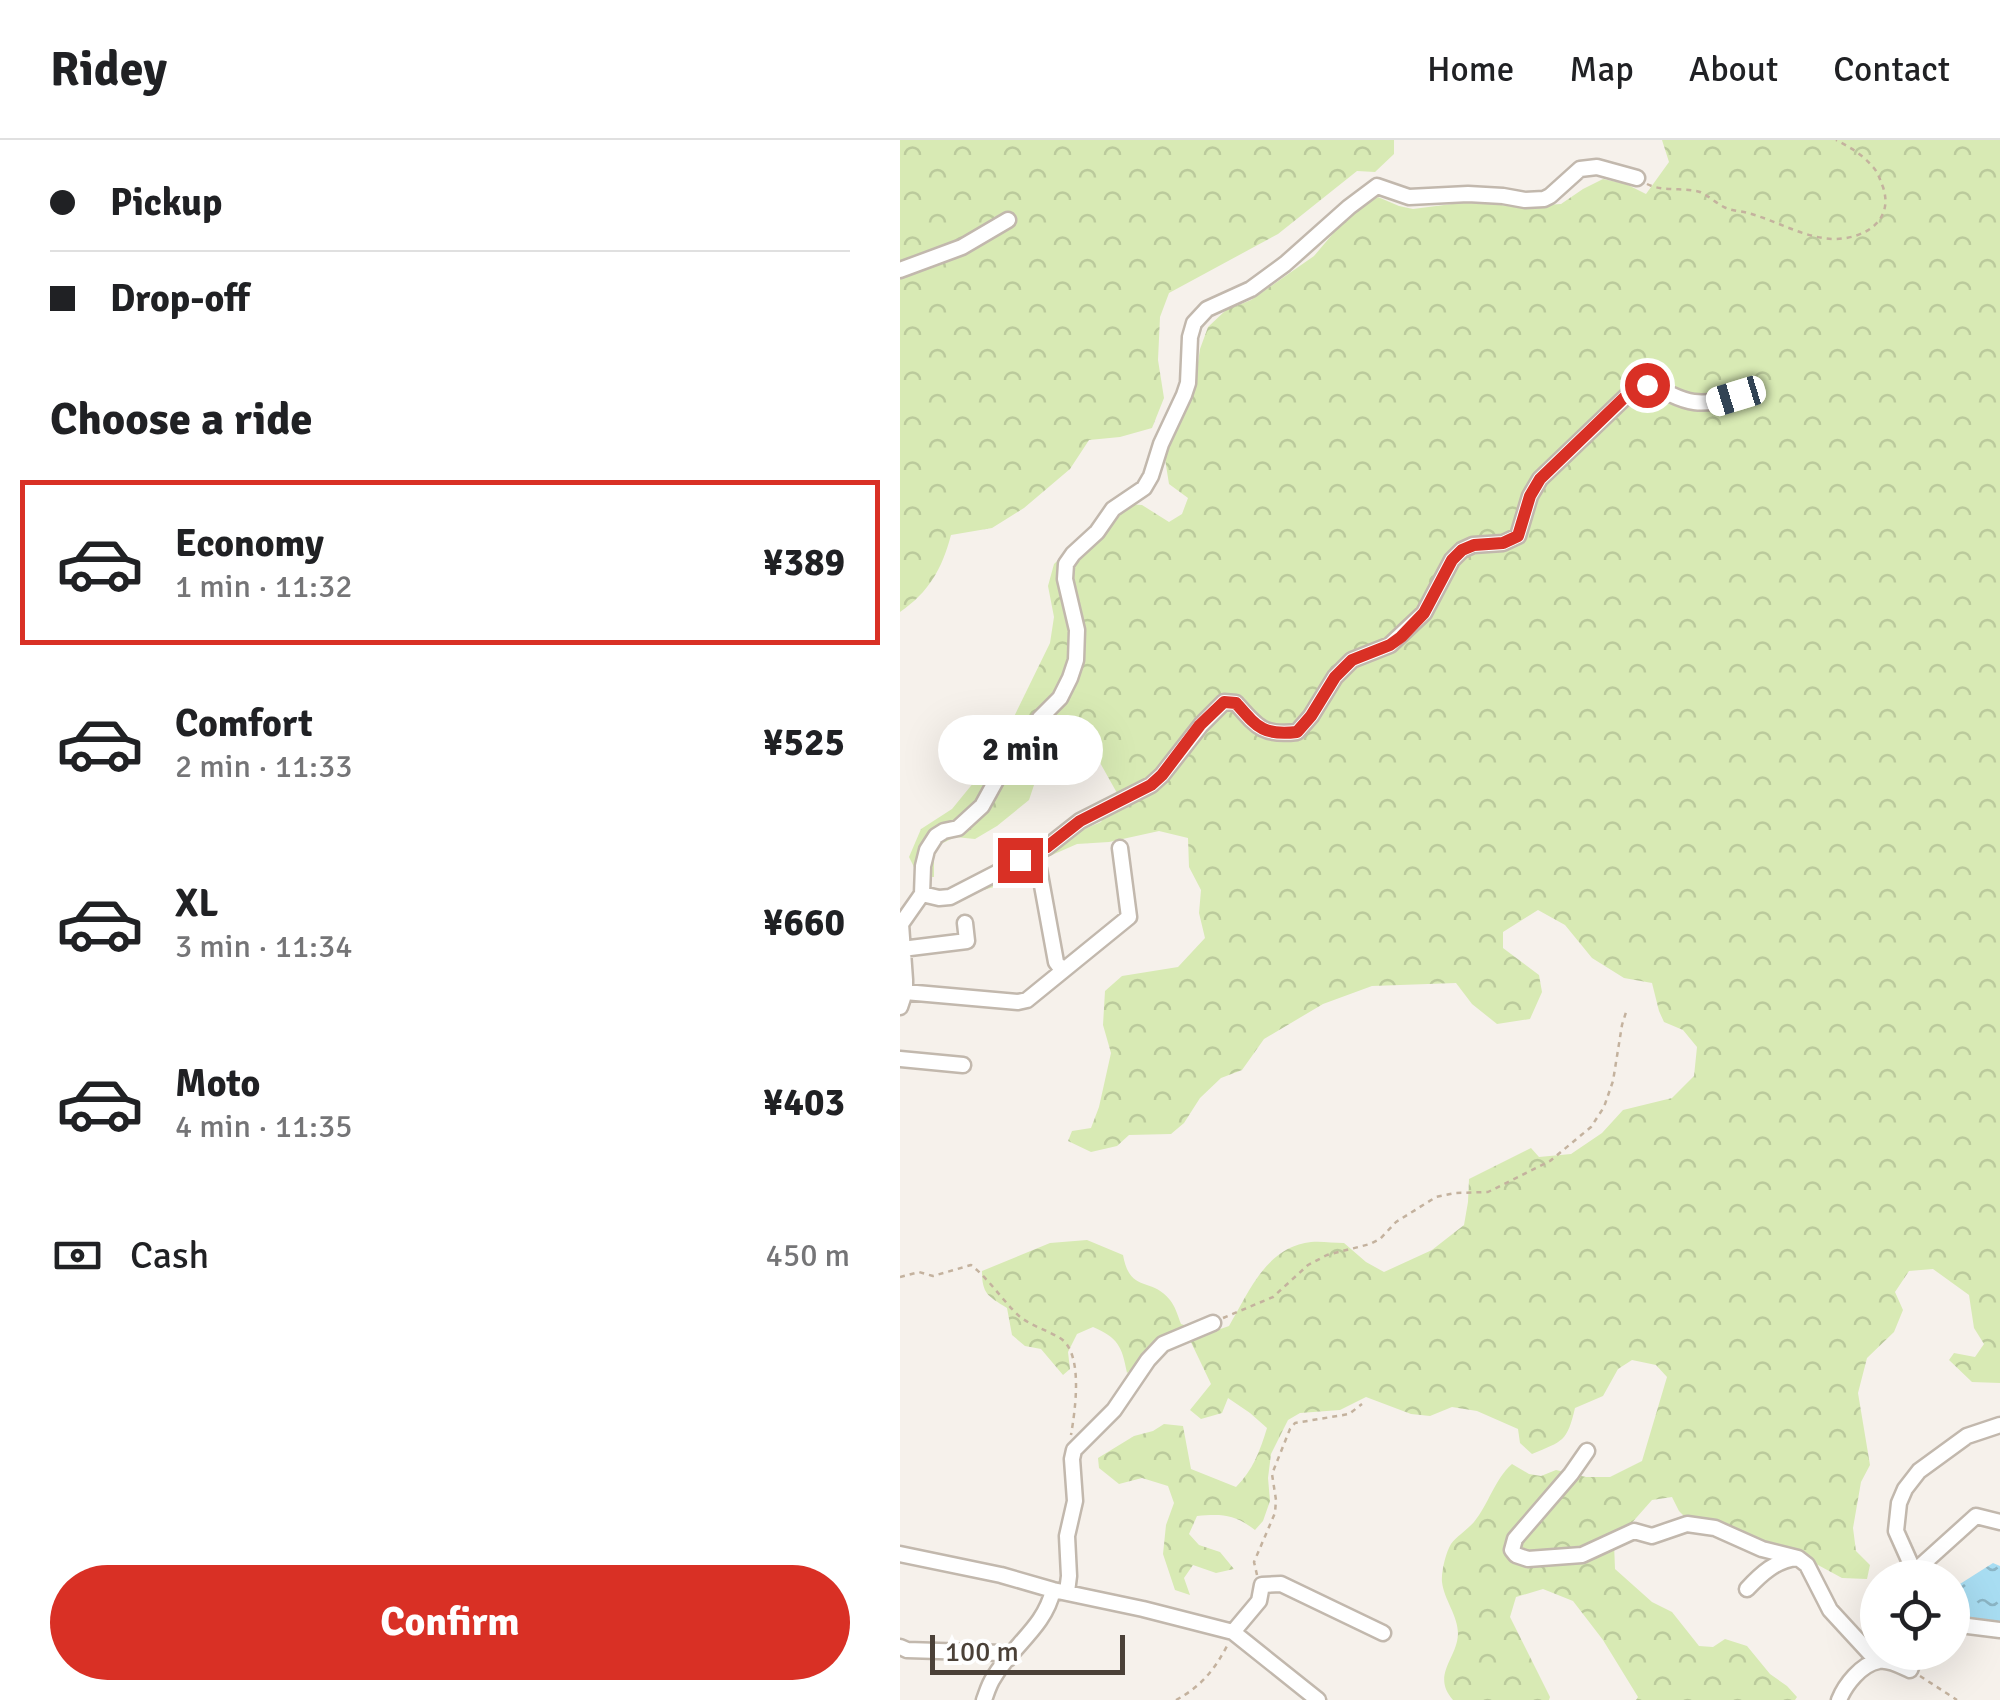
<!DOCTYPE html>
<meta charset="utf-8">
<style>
body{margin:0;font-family:Signika,sans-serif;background:#f2f2f2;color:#202124;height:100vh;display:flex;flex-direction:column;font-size:38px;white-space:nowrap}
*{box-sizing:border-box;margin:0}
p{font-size:32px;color:#757577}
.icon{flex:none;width:55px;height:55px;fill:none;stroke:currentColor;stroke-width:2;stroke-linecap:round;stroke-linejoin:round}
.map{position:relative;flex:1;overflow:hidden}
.details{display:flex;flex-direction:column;background:#fff;width:900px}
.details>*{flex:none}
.hud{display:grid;align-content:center;height:220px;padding:0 50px;background:#fff}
.fabs{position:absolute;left:960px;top:1420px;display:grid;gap:20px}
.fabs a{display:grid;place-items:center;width:110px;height:110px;border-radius:50%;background:#fff;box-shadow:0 10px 40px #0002;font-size:50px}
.scale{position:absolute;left:30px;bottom:25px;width:195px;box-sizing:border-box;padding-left:10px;border:5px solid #4b4138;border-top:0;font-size:28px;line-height:35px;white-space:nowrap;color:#4b4138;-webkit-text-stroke:8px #fff;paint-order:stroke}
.end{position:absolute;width:45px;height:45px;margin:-22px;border:12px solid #d93025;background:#fff;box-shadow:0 0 0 5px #fff}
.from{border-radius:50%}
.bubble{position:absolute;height:70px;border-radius:35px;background:#fff;box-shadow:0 10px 40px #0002;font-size:32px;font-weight:800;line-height:70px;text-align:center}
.car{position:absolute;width:30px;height:60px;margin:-30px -15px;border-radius:12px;box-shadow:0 0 8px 2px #0007;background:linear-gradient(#fff 24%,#345 0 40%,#fff 0 76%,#345 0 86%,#fff 0)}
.hud b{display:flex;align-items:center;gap:35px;height:95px;font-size:38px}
.hud b+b{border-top:2px solid #e0e0e0}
.hud i{width:25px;height:25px;background:#202124}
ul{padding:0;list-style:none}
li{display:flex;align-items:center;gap:30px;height:165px;margin:0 20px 15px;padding:0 30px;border:5px solid transparent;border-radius:0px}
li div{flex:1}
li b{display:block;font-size:38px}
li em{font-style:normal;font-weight:800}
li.current{border-color:#d93025}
li>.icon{width:90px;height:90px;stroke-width:1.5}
h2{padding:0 50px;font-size:45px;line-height:120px}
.pay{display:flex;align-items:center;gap:25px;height:110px;padding:0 50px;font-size:38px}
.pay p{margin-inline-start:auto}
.primary-button{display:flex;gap:20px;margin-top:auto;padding:20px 50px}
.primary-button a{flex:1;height:115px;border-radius:60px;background:#d93025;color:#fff;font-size:40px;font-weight:800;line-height:115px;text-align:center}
header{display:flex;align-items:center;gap:60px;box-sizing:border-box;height:140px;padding:0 50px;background:#fff;border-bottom:2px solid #e0e0e0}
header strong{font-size:48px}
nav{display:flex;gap:55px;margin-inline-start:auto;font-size:35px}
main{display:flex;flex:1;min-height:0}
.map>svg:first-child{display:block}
</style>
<header>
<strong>Ridey</strong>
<nav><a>Home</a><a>Map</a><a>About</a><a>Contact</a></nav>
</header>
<main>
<section class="details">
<div class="hud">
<b><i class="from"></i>Pickup</b>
<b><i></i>Drop-off</b>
</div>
<h2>Choose a ride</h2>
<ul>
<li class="current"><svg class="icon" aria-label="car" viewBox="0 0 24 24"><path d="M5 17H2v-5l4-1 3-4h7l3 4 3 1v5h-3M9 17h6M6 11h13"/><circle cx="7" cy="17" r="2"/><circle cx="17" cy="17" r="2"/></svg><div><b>Economy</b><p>1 min · 11:32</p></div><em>¥389</em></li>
<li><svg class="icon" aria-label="car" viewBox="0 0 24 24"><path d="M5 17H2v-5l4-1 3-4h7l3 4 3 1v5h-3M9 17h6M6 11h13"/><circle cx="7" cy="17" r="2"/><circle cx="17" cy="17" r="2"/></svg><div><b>Comfort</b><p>2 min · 11:33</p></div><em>¥525</em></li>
<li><svg class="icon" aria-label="car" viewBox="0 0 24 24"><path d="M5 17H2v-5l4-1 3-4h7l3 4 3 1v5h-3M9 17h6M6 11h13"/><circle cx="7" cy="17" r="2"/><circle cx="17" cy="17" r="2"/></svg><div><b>XL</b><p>3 min · 11:34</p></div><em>¥660</em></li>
<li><svg class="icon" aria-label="car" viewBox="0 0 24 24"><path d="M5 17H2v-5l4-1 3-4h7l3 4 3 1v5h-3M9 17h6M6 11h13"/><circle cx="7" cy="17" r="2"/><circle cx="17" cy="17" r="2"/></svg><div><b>Moto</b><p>4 min · 11:35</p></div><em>¥403</em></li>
</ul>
<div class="pay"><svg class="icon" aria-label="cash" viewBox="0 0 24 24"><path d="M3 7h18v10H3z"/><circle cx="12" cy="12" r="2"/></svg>Cash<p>450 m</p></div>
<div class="primary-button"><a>Confirm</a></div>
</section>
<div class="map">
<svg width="1100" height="1560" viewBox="0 0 1100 1560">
<defs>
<pattern id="forest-crowns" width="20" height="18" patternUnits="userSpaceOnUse" patternTransform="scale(2.5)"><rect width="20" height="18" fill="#d8eab4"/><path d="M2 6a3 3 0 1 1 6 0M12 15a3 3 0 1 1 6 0" fill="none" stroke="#bbca9c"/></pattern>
<pattern id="water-ripples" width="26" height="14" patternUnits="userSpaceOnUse" patternTransform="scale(2.5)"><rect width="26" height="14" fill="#a8ddf2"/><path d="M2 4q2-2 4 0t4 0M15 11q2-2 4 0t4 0" fill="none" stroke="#8bb5c5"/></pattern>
</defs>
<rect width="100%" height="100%" fill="#f6f1eb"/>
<path fill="url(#forest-crowns)" d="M0,0H494V14L475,32L457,31L378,94L269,153L260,177L258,220L264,258L252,288L220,297L189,300L170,329L124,368L92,388L51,395C42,429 29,452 0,472Z
M762,0H1100V1243L1072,1242L1049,1220L1054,1213L1075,1217L1084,1204L1074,1188L1069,1155L1033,1129L1009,1131L995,1152L1003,1170L994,1192L967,1218L958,1253L970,1325L961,1342L953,1388L956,1411L970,1425L967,1439L942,1438L918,1425L789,1381L779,1371L772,1357L752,1360L714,1403L715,1429L752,1462L772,1472L799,1506L813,1507L825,1499L847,1506L870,1534L887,1546L897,1557L895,1560H736L738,1557L703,1500L673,1461L643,1449L616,1457L610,1477L650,1557L649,1560H553C531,1535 557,1519 558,1494C558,1475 544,1460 542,1442C541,1432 546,1412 551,1404C557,1396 567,1390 574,1382C589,1364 594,1340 612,1324L629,1334L641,1336L656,1330L686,1337H710L742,1321L767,1237L756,1225L732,1220L718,1229L703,1256L675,1268C667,1302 663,1301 632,1314L620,1303L618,1289L577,1271L552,1267L530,1276L511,1274L466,1257L440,1270L400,1273L388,1280L371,1314L368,1338L370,1361L363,1381L355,1390C334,1374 322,1374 297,1376L289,1394L299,1405L320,1412L334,1429L316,1433L293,1425L284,1438L290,1455L275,1450L263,1414L266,1385L274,1363L268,1346L242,1338L219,1344L199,1328L198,1318L234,1296L253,1291L264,1284L283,1286L291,1329L336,1347C353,1330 360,1311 367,1288L350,1273L328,1258L322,1273L301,1279L290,1270L311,1244L289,1198L237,1225L227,1233C222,1206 218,1198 193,1187L177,1194L168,1212L170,1229L163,1235L141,1209L125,1206L112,1195L107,1168C88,1156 82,1154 82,1131L150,1103L187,1100L223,1115C230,1154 251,1136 270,1160C275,1166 278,1176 281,1184L309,1193L329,1186C349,1152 366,1107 411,1102C422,1101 433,1103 444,1103L466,1122L484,1132L532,1110L564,1085L568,1062L569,1039L631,1008L639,1017L671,1014L702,993L723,970L772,958L794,936L797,907L783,890L764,882L759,871L752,843L724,838L692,818L665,785L638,770L603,792V808L639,835L642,852L630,879L597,884L572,864L556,843L472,846L423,864L364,899L342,930L321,938L300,958L284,983L271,994L229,995L217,1006L191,1012L168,1001L172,991L191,988L199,967L211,913L203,885L205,851L222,836L278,827L305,798L299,773L301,750L289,727L288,698L259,691L209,702L177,704L111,733L94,747L51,759L52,747L143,698L175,693L201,682L217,653L194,612L175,606L138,633L129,660L97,686L75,699L55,697L39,705L34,718V737H19L9,717L21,689L52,669L83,631L108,589L150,503L154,477L148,446L154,424L186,393L228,364L242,365L269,382L282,374L288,358L269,344L265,319L278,282L294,249L300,209L308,187L326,170L351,160L414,116L447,77L478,57L499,66L513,69L575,61L615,67L661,64L683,49L703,39L726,44L746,54L769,22Z"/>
<path fill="url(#water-ripples)" d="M1093,1423L1100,1426V1486L1053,1479L1052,1449Z"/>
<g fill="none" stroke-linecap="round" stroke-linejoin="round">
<defs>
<path id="minor" d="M0,130L62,107L108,80
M139,729L156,822L162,830
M22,754L39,758L50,757L147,707L180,681L251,645L262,635L301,585L324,562L336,563C357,587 363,596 397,592L411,576L435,537L452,520L490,505L524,473L552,420L562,410L573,405L603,403L618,396L630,356L640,339L737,246C758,243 774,260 794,262C809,264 822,260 836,255
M2,809L67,801L65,783
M5,852L118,862L127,860L229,777L220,708
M0,867L5,852V840L1,784L22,754L23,726L27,710L36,696L44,691L58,688L82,666L104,626L140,578L160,558L170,538L176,520L177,490L165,439L166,424L173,414L197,392L213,369L244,348L251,336L261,304L284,255L288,243L290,197L294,183L307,169L351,149L385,124L449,67L477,46L509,57L568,54L603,56L625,60L644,59L650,56L680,29L697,27L737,38
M0,919L63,925
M687,1311L671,1334L615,1399L612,1410L616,1415L628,1419L682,1415L734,1391L752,1396L787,1384L815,1388L862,1409L898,1418L907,1425L930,1470L977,1521
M0,1414L101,1435L153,1450L243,1469L333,1492L418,1560
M1015,1431L1076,1376L1100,1382
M1017,1438L996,1391L999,1363L1005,1349L1019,1331L1067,1296L1100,1285
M847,1449C861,1434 876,1420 897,1418
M167,1452L169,1436L167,1396L175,1361L172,1319L174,1310L214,1270L248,1220L263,1204L313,1183
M1052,1484L1100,1490
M333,1492L359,1461L362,1445L381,1444L483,1493
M0,1507L7,1510L102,1513L108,1519
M84,1560C87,1552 89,1544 94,1537C112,1506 145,1487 153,1450
M939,1560C945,1545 961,1524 979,1521C989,1519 1001,1526 1010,1530L1017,1512"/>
</defs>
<use href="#minor" stroke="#c2b8ad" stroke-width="19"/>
<path stroke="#c4b29e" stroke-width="2.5" stroke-dasharray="5 5" stroke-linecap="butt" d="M747,44C762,52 783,47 800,52C809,56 817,64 826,68C833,71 841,71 848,73C878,81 905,99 936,99C966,98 994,80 983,47C980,40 978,32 973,27C963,15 950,7 936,0
M0,1137L19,1132L33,1136L71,1125C89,1139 102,1160 119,1176C131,1186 147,1190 160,1198C184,1213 175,1271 171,1295
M323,1178L373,1157L408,1125L427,1115L470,1104L480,1099L496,1082L536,1057L555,1053L588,1052L650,1021L691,987L704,967L713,941L722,885L727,869
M357,1435L354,1422L375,1373L376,1360L372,1334L390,1289L395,1283L449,1274L462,1264
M1020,1536L1057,1560
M276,1560C302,1546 315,1529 328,1504"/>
<use href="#minor" stroke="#fff" stroke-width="14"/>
</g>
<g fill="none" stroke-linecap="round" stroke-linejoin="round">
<path stroke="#d93025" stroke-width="12" d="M120,720L147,707L180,681L251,645L262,635L300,585L324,562L336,563C357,587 363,596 397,592L411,576L435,537L452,520L490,505L501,497L524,473L552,420L562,410L574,405L603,403L618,396L630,356L640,339L728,254L737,246L747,245"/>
</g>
</svg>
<div class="fabs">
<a><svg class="icon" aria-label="locate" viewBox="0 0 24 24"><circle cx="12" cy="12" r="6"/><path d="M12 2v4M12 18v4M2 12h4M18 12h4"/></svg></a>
</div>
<div class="scale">100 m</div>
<i class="end from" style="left:747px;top:245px"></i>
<i class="end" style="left:120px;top:720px"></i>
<div class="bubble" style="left:38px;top:575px;width:165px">2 min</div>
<i class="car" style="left:836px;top:256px;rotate:253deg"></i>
</div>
</main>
